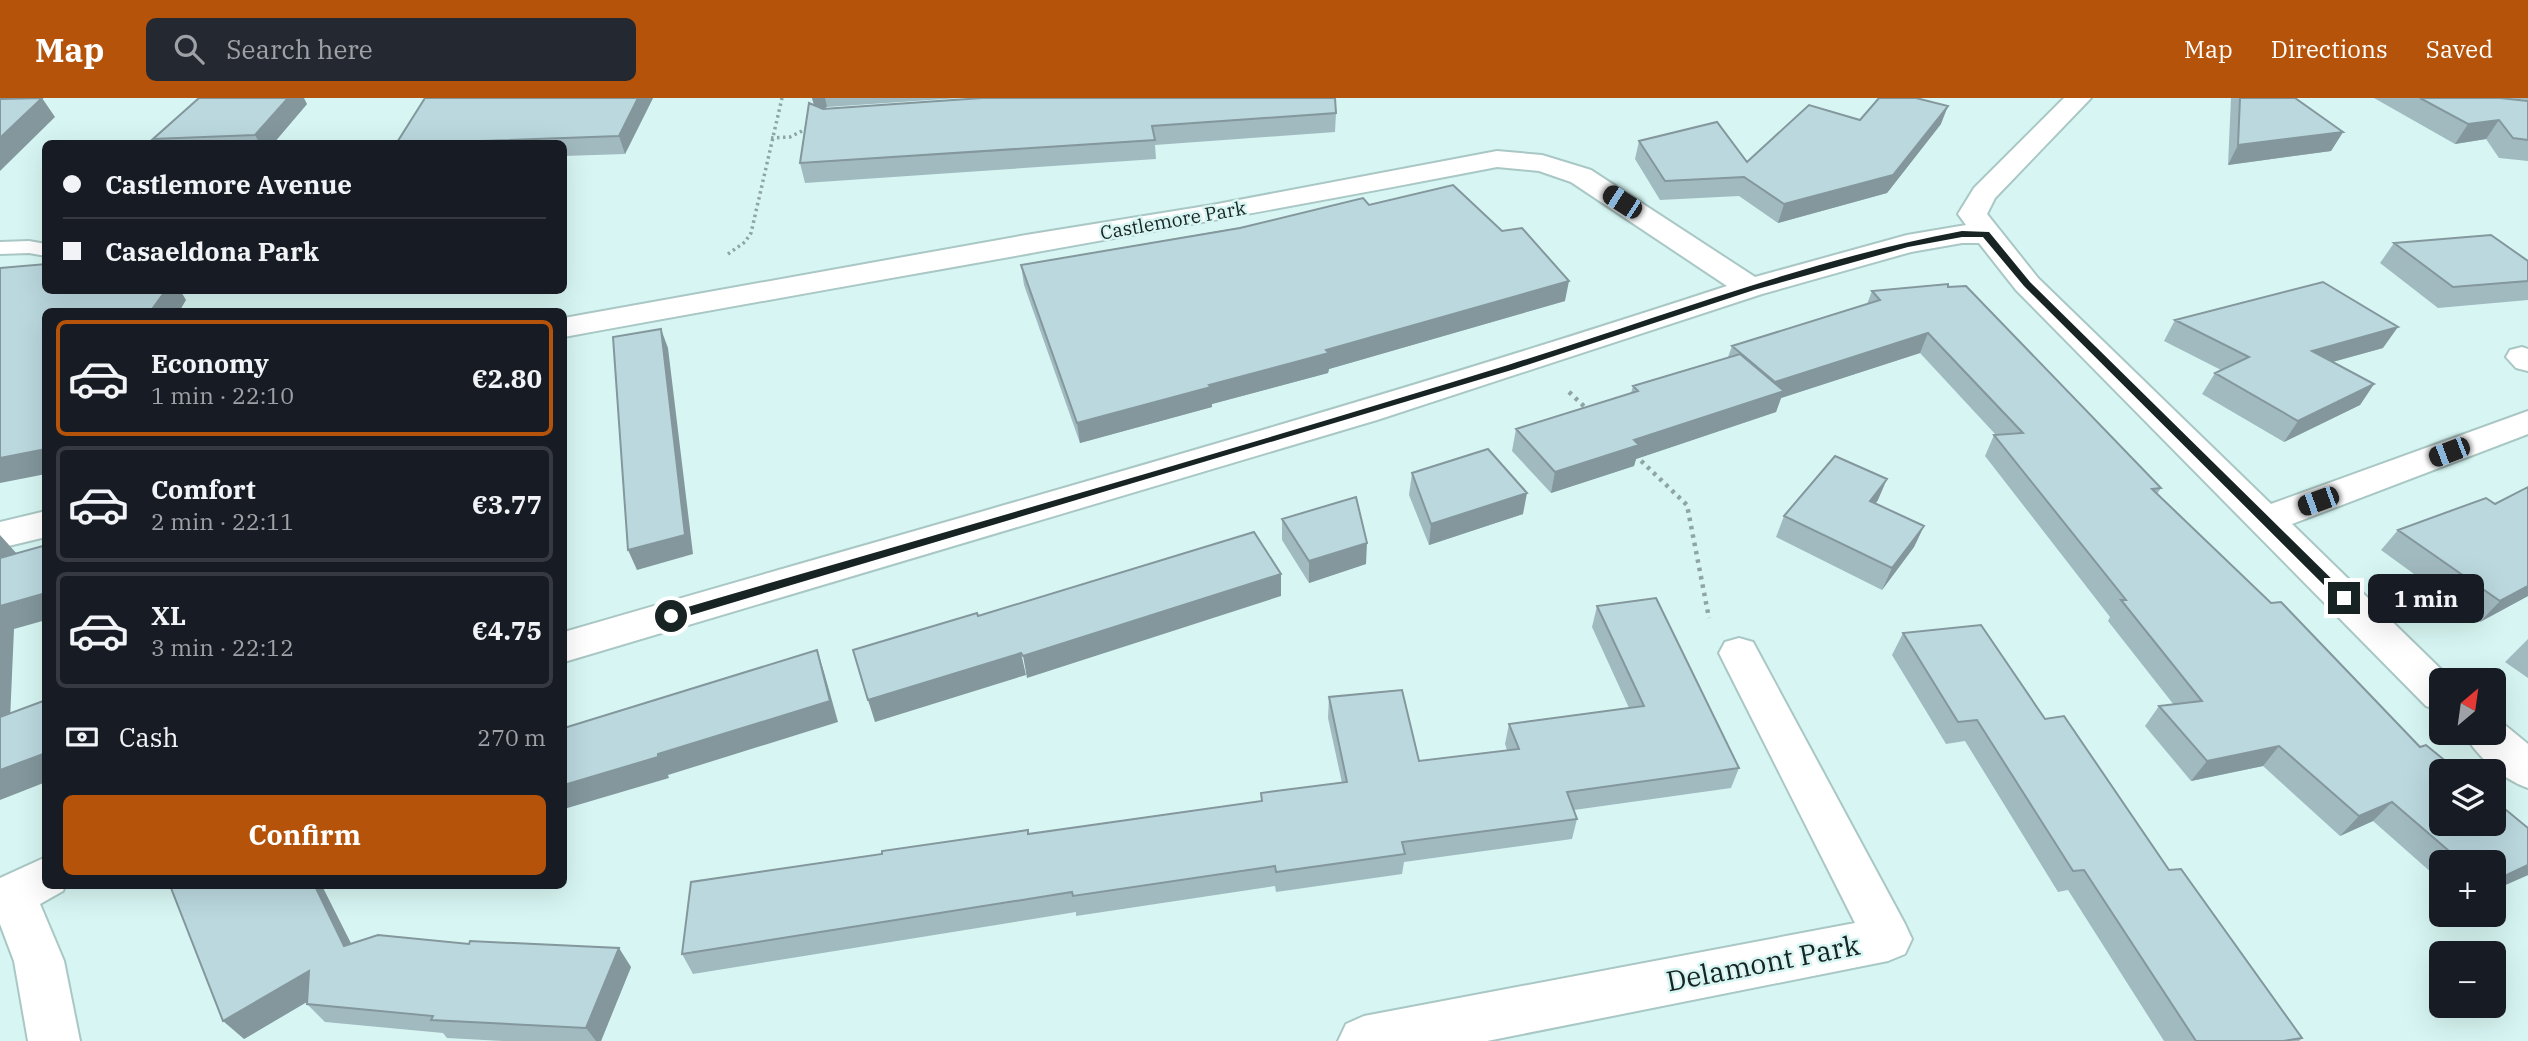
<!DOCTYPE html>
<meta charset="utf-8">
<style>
body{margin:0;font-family:"IBM Plex Serif",serif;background:#242831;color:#f1f3f6;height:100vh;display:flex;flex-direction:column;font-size:26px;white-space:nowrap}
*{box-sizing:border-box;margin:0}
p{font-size:23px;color:#9ea1a6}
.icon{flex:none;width:38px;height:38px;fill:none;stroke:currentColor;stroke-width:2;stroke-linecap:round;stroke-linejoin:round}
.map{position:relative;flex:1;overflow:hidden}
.panel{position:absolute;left:42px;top:210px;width:525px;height:581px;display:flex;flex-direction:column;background:#171b24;border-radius:10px;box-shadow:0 7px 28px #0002}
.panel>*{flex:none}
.top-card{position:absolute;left:42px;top:42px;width:525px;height:154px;border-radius:10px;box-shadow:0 7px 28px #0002;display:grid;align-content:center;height:154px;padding:0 21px;background:#171b24}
.needle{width:46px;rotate:29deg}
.fabs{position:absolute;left:2429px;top:570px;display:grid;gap:14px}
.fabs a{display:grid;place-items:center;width:77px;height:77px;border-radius:10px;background:#171b24;box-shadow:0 7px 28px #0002;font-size:35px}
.end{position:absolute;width:32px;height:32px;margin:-16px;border:9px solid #182423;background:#fff;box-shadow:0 0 0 4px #fff}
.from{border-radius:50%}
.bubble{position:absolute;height:49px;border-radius:10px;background:#171b24;box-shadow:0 7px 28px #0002;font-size:23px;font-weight:800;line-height:49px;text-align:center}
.car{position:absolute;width:21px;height:42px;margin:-21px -10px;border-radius:9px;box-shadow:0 0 5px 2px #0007;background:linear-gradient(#222 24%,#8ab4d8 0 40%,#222 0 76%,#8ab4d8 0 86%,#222 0)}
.top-card b{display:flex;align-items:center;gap:24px;height:66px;font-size:26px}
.top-card b+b{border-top:2px solid #363941}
.top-card i{width:18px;height:18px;background:#f1f3f6}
ul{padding:12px 0 0;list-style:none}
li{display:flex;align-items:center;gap:21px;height:116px;margin:0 14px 10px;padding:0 7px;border:4px solid #363941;border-radius:10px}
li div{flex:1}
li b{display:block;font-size:26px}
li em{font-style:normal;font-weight:800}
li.on{border-color:#b45309}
li>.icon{width:63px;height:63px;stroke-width:1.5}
.pay{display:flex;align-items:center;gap:18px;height:77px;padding:0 21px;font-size:26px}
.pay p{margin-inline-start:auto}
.primary-button{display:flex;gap:14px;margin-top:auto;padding:14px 21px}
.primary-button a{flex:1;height:80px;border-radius:10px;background:#b45309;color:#fff;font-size:28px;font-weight:800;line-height:80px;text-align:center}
header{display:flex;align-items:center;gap:42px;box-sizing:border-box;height:98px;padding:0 35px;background:#b45309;color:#fff}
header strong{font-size:33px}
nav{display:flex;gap:38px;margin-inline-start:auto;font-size:24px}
.search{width:490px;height:63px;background:#242831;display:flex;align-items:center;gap:18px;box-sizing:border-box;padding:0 24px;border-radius:10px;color:#9ea1a6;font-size:26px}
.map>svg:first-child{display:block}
</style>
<header>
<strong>Map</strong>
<div class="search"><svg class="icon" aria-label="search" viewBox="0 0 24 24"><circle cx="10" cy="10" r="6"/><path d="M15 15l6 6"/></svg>Search here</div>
<nav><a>Map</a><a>Directions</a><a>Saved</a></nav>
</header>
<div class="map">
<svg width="2528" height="943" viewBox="0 0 2528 943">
<rect width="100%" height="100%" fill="#d7f6f3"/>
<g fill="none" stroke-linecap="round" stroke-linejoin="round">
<defs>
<path id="lane" d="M29,143L46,146V158L29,155L0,156V144Z"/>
<path id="street" d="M2064,0H2091L1995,100L1987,116L2038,180L2271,406L2528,313V336L2292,426L2453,583H2441V613L2426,608L2016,192L1979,145H1962L1911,154L1762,196L1377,322L564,564V534C952,421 1343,314 1727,188L1571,84L1539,73L1497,69C1187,129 875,182 564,239V220L1026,137L1212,107L1497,53L1542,57L1591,72L1755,179L1907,137L1966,127L1958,116L1974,90Z
M2522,249L2528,251V273L2516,270L2506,259L2510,252Z
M46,413V439L0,450V424Z
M1739,540L1753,544L1905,826L1912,841L1905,856L1888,863L1487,943H1338L1346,926L1364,918L1855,825L1719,555L1725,544Z
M2494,621L2500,623L2528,646V690C2504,682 2476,658 2464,635H2494Z
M46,759V788H65L63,793L40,806L64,863L80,943H28L14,863L0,826V780Z"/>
</defs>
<use href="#lane" stroke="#a9c7c4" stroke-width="4"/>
<use href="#street" stroke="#a9c7c4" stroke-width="4"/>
<path stroke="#8ea5a3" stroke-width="3.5" stroke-dasharray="2.5 3.5" stroke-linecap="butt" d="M771,40L790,39L810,29
M728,156L745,144L751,135L782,0"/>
<path stroke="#8ea5a3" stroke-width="4.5" stroke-dasharray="3.5 5" stroke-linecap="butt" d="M1569,294L1588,312
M1635,357L1687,407L1709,520"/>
<use href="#lane" fill="#fff" fill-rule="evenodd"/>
<use href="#street" fill="#fff" fill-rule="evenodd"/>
</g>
<path fill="#a1bac0" d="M425,0H653L625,56L564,58V46H396Z
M812,0H960L827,9L823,11L1336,15L1335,34L1155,47L1156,61L805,85L800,65L814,7Z
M2231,0H2295L2343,34L2331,53L2228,67Z
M2374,0H2501L2528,3V63L2499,60L2486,41L2455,46Z
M2505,0H2528V2Z
M307,6L273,46H156L153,41Z
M1860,22L1941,26L1887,95L1778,125L1739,98L1660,102L1635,61L1639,43L1747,64Z
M1369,107L1565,203L1329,271L1328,275L1212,306V309L1080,345L1024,187L1021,167Z
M2394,145L2528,163V202L2438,210L2380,165Z
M1948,189L2161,390L2157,396L2420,649L2528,730V777L2494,792V765H2441V783L2373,723L2340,738L2263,668L2191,683L2145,628L2159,608L2174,607L2108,523L2110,519L1985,358L1994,337H1996L1920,255L1781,300L1776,314L1636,361L1634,368L1551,395L1512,353L1516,331L1631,295L1633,288L1728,259L1732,248L1867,206L1872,193Z
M2175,222L2383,250L2333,264L2374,286L2360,307L2284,344L2202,296L2215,275L2221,272L2164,243Z
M1412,375L1523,416L1429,447L1409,397Z
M1878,402L1875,406L1924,428L1914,449L1882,492L1776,439L1784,418Z
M2495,406L2528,498L2480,524L2381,452L2398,432Z
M1282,421L1366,466L1309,485L1282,442Z
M1597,508L1739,670L1731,690L1574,712L1577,721L1572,741L1404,764L1402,776L1276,794L1275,788L1076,818V814L693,876L682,856L1029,736L1261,703V695L1342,685L1328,620L1329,599L1419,663L1507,652L1505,646L1509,626L1629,610L1592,529Z
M1903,535L2045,621L2169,772L2302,940L2299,943H2164L2068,792L2058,794L1965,643L1946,646L1892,557Z
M2528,541V580L2505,564Z
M322,788L351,846L631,869L601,943H503L447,940L443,935L325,924L307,906V904L244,941Z"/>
<path fill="#83979c" d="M42,0L55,19L0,73V40Z
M288,0H304L307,6L273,46H260L255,37Z
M638,0H653L625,56L619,38Z
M812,0H825L827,9L816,14Z
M1948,8L1941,26L1887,95L1778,125L1784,106Z
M2499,22L2486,41L2455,46L2468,26Z
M2343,34L2331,53L2228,67L2238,47Z
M1569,183L1565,203L1329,271L1328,275L1212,306V309L1080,345L1077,325L1326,252Z
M166,192H180L186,202L179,214H150Z
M2398,229L2383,250L2299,273L2312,253Z
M661,231L668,250L693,456L637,472L628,452Z
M1928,235L1920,255L1781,300L1776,314L1636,361L1634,368L1551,395L1555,374L1775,284Z
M2374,286L2360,307L2284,344L2298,323Z
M46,351V376L0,385V360Z
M1887,381L1878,402L1861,425L1870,403Z
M1527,395L1523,416L1429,447L1431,426Z
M1924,428L1914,449L1882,492L1892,470Z
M0,437L18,457L0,463Z
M1367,445L1366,466L1309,485V463Z
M1281,476V498L1027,580L1023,558Z
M2528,488V498L2480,524L2500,503Z
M46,495V522L14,531L9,645L0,636V508Z
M817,552L824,574L838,624L668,677L669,680L564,711V687Z
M1021,555L1026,577L875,624L868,602Z
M2279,648L2263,668L2191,683L2207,663Z
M46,655V684L0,702V672Z
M2392,704L2373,723L2340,738L2359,718Z
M2528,767V777L2494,792V783Z
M315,788H322L362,867L344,848Z
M619,850L631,869L601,943H596L586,930Z
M309,873L327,892L244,941L223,923Z"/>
<path fill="#bbd8df" stroke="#83979c" stroke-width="2" d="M42,0L0,40V1Z
M199,0H288L255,37L153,41Z
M425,0H638L619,38L396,46Z
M982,0H1335L1336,15L1152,28L1155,42L800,65L809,5L823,11Z
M1879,0H1916L1948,8L1893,77L1784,106L1744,79L1665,83L1639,43L1717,24L1747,64L1809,7L1860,22Z
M2240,0H2295L2343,34L2238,47Z
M2420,0H2500L2528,3V42L2513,40L2499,22L2468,26Z
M1453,87L1502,133L1522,130L1569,183L1326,252L1329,255L1209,287L1211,289L1077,325L1021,167L1240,130L1363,100L1369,107Z
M2491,137L2528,163V183L2453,189L2394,145Z
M46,166V192H166L150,214H46V351L0,360V170Z
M2323,184L2398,229L2312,253L2374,286L2298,323L2215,275L2249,259L2175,222Z
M1948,186V189L1966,188L2161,390L2152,391L2271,505L2281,504L2420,649L2426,647L2459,674H2441V726H2494V702L2528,730V767L2494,783V765H2463L2392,704L2359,718L2279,648L2207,663L2159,608L2202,603L2121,502H2126L1994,337L2023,335L1928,235L1775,284L1732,248L1880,202L1872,193Z
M661,231L685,437L628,452L613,239Z
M1740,256L1784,293L1634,342L1639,347L1555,374L1516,331L1638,293L1633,288Z
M1488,351L1527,395L1431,426L1412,375Z
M1835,358L1887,381L1870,403L1924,428L1892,470L1784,418Z
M2528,389V488L2500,503L2398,432L2486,400L2495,406Z
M1356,399L1367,445L1309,463L1282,421Z
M1254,434L1281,476L1023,558L1021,555L868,602L853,552L977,515L978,518Z
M46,447V495L0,508V460Z
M1656,500L1739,670L1567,694L1577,721L1402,744L1405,756L1276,774L1275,768L1073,798L1072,794L682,856L691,784L882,756V753L1028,732V736L1262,703L1261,695L1347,684L1329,599L1402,592L1419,663L1519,651L1509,626L1644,608L1597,508Z
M1981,527L2045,621L2064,618L2169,772L2181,771L2302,940L2283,943H2196L2084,772L2073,773L1977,622L1958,624L1903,535Z
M817,552L830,603L658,656V659L564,687V630Z
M46,602V655L0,672V619Z
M175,788H315L344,848L378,837L469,846L470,843L619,850L586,930L431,922L433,918L307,906L309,873L223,923L171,790Z"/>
<path fill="#182423" d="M1962,133L1989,134L2030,184L2348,497V503H2340L2024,188L1983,139H1962L1908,149L1754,192L1515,271L671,523L665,518L671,514C950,432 1230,353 1508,267C1659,220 1806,162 1962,133Z"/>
<g text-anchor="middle" stroke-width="5" stroke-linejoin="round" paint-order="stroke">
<g font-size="19" fill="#182423" stroke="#d7f6f3">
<text transform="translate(1173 122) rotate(-10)" y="7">Castlemore Park</text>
</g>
<g font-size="28" fill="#182423" stroke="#d7f6f3">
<text transform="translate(1763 865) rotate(-11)" y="10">Delamont Park</text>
</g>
</g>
</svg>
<div class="fabs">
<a><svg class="needle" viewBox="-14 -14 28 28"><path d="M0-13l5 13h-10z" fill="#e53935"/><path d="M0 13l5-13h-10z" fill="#9ea1a6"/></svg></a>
<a><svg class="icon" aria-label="layers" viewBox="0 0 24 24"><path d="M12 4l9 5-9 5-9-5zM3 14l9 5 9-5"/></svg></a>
<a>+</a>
<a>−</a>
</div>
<i class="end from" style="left:671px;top:518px"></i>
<i class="end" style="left:2344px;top:500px"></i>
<div class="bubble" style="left:2368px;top:476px;width:116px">1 min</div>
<i class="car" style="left:1622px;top:104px;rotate:303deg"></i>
<i class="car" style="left:2449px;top:354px;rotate:249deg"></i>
<i class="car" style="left:2318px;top:403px;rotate:250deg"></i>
<div class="top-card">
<b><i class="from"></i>Castlemore Avenue</b>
<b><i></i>Casaeldona Park</b>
</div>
<section class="panel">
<ul>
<li class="on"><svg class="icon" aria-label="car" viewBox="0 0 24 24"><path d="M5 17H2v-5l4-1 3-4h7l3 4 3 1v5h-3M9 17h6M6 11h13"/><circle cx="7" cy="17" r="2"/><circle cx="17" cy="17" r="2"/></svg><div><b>Economy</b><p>1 min · 22:10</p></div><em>€2.80</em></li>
<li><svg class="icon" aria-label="car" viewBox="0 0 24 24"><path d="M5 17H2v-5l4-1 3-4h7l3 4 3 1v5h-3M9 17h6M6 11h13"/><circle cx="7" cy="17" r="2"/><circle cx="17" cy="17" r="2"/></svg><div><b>Comfort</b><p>2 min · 22:11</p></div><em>€3.77</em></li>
<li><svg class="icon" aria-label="car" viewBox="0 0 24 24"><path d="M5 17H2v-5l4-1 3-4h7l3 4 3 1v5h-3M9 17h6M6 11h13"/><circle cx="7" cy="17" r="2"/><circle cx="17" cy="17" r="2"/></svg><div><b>XL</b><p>3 min · 22:12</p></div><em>€4.75</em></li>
</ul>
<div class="pay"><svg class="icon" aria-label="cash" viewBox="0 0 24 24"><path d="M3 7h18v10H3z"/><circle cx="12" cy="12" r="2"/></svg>Cash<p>270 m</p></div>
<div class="primary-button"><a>Confirm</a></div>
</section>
</div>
